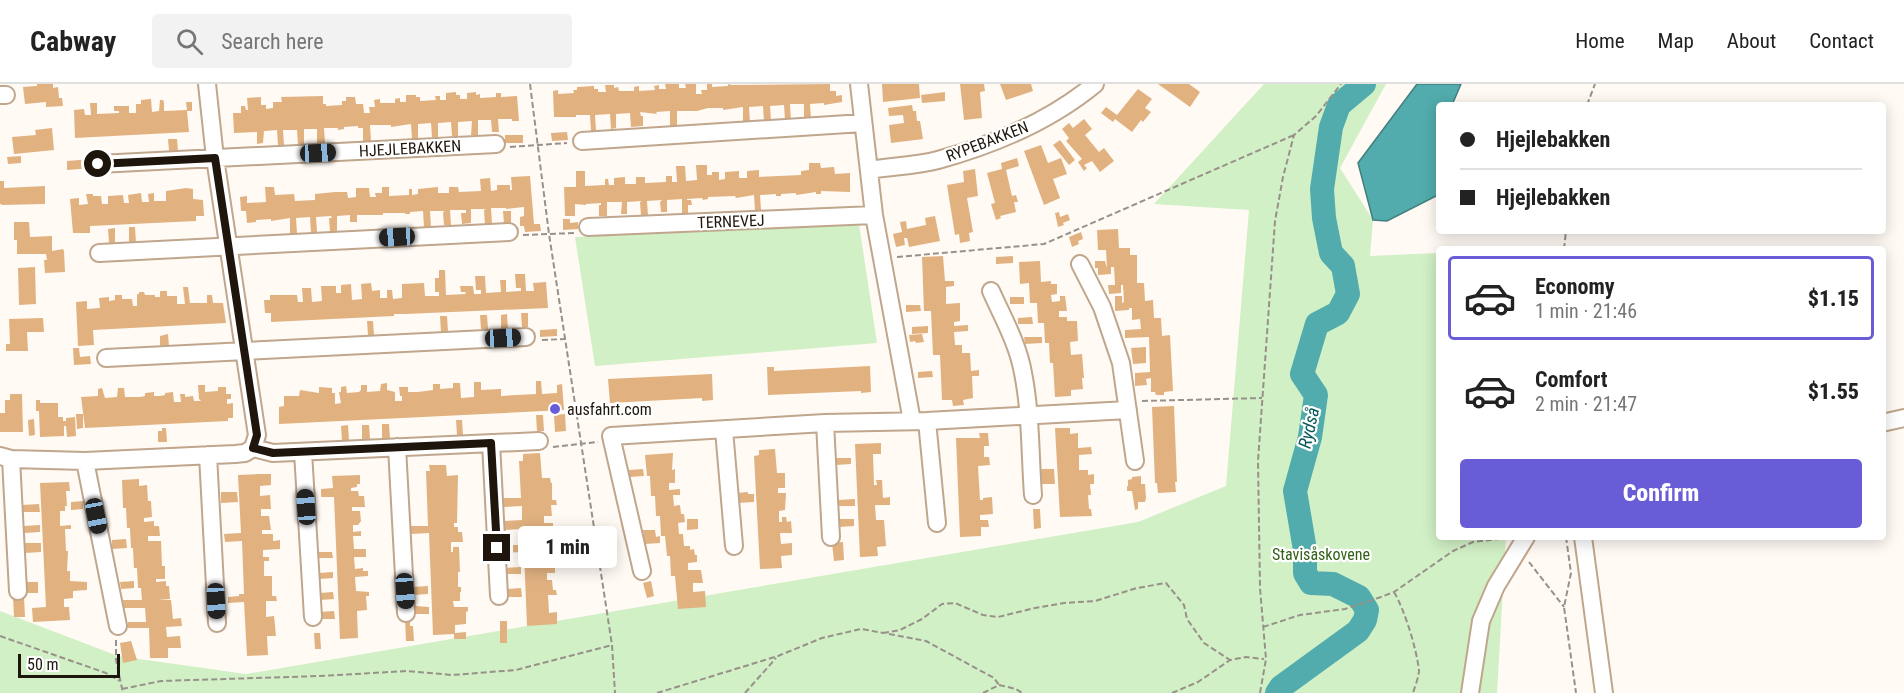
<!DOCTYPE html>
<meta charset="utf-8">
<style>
body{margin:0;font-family:"Roboto Condensed",sans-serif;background:#f2f2f2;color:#222;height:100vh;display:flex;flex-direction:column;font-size:22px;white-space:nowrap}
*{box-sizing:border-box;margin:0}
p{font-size:20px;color:#767676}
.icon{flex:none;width:33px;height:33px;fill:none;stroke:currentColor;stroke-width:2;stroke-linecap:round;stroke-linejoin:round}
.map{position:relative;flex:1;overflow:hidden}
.sheet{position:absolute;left:1436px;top:162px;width:450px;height:294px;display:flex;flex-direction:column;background:#fff;border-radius:6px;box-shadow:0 3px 15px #0003}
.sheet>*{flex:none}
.top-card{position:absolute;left:1436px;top:18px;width:450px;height:132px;border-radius:6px;box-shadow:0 3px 15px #0003;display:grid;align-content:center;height:132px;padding:0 24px;background:#fff}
.scale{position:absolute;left:18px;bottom:15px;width:102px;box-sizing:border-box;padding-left:6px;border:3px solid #1e150c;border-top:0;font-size:16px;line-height:21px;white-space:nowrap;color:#1e150c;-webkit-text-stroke:4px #fff;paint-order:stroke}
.end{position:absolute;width:27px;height:27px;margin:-14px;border:8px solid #1e150c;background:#fff;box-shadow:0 0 0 3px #fff}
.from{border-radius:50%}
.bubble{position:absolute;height:42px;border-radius:6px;background:#fff;box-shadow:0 3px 15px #0003;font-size:20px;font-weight:800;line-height:42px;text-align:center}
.car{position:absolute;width:18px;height:36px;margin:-18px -9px;border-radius:8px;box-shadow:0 0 4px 2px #0007;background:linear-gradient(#222 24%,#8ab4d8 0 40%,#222 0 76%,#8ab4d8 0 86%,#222 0)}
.top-card b{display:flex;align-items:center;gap:21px;height:57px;font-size:22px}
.top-card b+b{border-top:2px solid #e0e0e0}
.top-card i{width:15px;height:15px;background:#222}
ul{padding:10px 0 0;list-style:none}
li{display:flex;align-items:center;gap:18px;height:84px;margin:0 12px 9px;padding:0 12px;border:3px solid transparent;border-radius:6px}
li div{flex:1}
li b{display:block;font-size:22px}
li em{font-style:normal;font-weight:800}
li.active{border-color:#695dd7}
li>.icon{width:54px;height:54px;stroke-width:1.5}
.cta{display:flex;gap:12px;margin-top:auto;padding:12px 24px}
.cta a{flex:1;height:69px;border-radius:6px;background:#695dd7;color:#fff;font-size:24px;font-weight:800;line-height:69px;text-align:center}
header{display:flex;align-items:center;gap:36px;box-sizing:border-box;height:84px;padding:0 30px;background:#fff;border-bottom:2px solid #e0e0e0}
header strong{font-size:28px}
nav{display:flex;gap:33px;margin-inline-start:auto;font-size:21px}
.search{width:420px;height:54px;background:#f2f2f2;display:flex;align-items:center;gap:15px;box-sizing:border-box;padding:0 21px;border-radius:6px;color:#767676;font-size:22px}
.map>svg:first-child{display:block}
</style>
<header>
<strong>Cabway</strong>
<div class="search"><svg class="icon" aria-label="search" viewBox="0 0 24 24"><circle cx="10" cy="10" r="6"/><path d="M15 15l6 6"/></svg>Search here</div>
<nav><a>Home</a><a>Map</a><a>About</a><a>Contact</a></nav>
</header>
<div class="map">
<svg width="1904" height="609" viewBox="0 0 1904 609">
<rect width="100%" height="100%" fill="#fffaf4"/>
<path fill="#d1f0c5" d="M1264,0H1386L1340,84L1373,136L1370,172L1438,169V453H1506L1497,609H0V527L118,572L246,590L1138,438L1226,402L1249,126L1154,120Z
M859,140L877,259L595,282L575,153Z"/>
<path fill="#52acad" stroke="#427f7d" stroke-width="1.5" d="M1417,0H1461L1452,21H1438V111L1387,137L1373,136L1358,79Z"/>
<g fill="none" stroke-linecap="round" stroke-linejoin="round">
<path stroke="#52acad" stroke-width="24" d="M1277,609L1281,603L1358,547L1365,536L1367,526L1359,513L1333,500L1311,499L1305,489V466L1295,407L1310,353L1316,311L1302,290L1317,240L1338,229L1348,210L1343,182L1331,169L1324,134L1322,105L1331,43L1339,21L1364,0"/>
</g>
<path fill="#e1b280" d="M37,0H53V4L58,3L59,14H62L63,22L46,23V18L25,20L23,3L37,2Z
M665,0H679V4H686L685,0H696V10H702L701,6H707V0H712V3L728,2V0L732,1L830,0V7H836V12L842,11V18L824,21V19L810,20L811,35L804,36V20H790L791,37H785L784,21L770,22L771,37L764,38L763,22L749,23L750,39H743V23L723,26V24H708L697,27H677V42H670V27L656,28L657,30L640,28L641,32H643V42L631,43L630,29L616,30V44L611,45L610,30L595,31L596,47H591L590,31H576V33H554L553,7L558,6V10L574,9L573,6H577V3L594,2V5H598V8H606L605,1H614V4L618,3L619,7H634V3L639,2V7L655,6L654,2L659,1V5H666Z
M882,0H919L920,14L883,18Z
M960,0H984L985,7L980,8L982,34L964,36Z
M1000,0H1031L1033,7L1006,16Z
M1158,0H1189L1200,8L1190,23Z
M1138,5L1152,15L1145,24L1151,28L1143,38L1141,36L1132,48L1115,35L1113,38L1101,29L1106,23L1117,31Z
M456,8V11H460V15H467V9L476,8V11L480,10V14L496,13V9H501V13L517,12L519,37H512V35H498L499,48H492L491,36H478V51H471L472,37L458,38V52H452L451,38L438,39V53H432L431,39L418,40V55H412L411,40L391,43V41H370L371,57H363V44H358V42L344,43V45L338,46V44H324L325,59H317V45H304V61H298L297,46H283L284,61H278L277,46L264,47L263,59L257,60V48L234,49L233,29H241V22H245L246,26H248L247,14L261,13V21H266V25L273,24V18H282L281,13L323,12V20H326V22L342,21V17H346V13H355L356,20H363L364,29H370L369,23H375L374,16L380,15V19H395V15L400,14V18H406V11H416V13H420V17L436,16L435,12H440V16H446V9Z
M945,8V17L922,19L921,11Z
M151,15L152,28L159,27L160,16H163L164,19V27L187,26L186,18H192V27H187L189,48L75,54L74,26L84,25L85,31H91L90,19H97V30L119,29V27H114V22H129V29H136V20H141V16Z
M912,21L913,27H916L917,37H920L923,55L891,59L889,41L904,39L903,31L889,32L888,24Z
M1084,35L1092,45L1085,51L1099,68L1104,64L1114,77L1100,88L1092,77L1084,81L1087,84L1084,87L1078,78L1082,75L1066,57L1069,54L1062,45L1069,39L1073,44Z
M52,44L54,66L14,70L12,53L36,51L35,46Z
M567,48L568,56L552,57L551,49Z
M505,51H523V59H505Z
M168,55H177L178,67H169Z
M1060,56L1075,76L1069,81L1053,61Z
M1041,61L1048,79L1061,74L1067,90L1053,95L1060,114L1044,121L1024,67Z
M21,72V79L8,80L7,73Z
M1017,74L1019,82L1006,86L1012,112L1016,111L1018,118H1014L1016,128L1000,132L1001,134L996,136L991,120L995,119L987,89L1002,85L1001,79Z
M92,75V84L67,86V77Z
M809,79H820L821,84L834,83L835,90L850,89V108L821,107V110H816V108L796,111V109L781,110V112H776V110L760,111L761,126L755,127L754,111L736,114L735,112L708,113V115L703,116L702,114L687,115V116H691L692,121H688V129H682V115L667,116V128H661L660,118L662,116L647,117L648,131H641L640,118L642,117L627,118V130H621L622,118H607V132H599V121H601V119L586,120V121L575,120V132H565L564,103H576V87H585V102L605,101V95H608L609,101H614V94L625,93V100H636V93H645V99L666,98V92H672V98H677L676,82H685L686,97L697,96L696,81H707V91H712V88H719V96L725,95V88L739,87V94H747V87L759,86V93L801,91V87L809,86Z
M975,85L978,112L967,114L973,148L969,149L970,157L960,159L959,150L955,151L947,101L964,98L963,87Z
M530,92L534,140H540L541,147L525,148L524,142H520V133L524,132V123L506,125V124H491L492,140L485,141L484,126L486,125H471V139L462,140L461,129H466V126H450L451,141H444L443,128L445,127H430L431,143H424L423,127L410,128V130H405V129H383V131H357V138H350V131L337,132V148H330L329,134H332L331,132L316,133L317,148L311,149L310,133L296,134L297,149L290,150V134L271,137V135L256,136V138L247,139L246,127H241L240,113L247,112V119L266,118L265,103H274L275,111L294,110L295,117L315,116V110L335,108H347L348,114L356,113V104H369L370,113H376L375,109H382V103H389V112L409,111V105H412V111L418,110V105L438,103V109H449V103H458L459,108L481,107L480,95L490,94L491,107L497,106V101H510V106H512L511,93Z
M0,97H4V104L45,102V120L3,121L0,120Z
M186,104L193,105V115L203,116L204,132H196V137L90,142V149H73L70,115L79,114V121L88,120L86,110H93V112H101L102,120H108V112L123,111L124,119H129L128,111L141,109L142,118H149L148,110L154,109V117H166V107Z
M503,127H511V139L504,140Z
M1059,128L1060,133L1068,130L1070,136L1063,139L1064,141L1058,143L1055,129Z
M935,132L940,157L909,163L907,154H904L905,161L896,163L893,150L902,148L900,138L906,137L907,145L926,141L925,134Z
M563,135H570V139L578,138V145L563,146Z
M14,138H29L30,153L52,152V167L63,165L64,167L65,188L45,189L44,176H47L46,170H17V156H14Z
M129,143H135L136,159H129Z
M115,144V159H109L108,145Z
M1118,145L1119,164H1130V171H1137V199H1144L1145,217L1153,216L1154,234H1161L1162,252L1170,251L1173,307L1164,308V311H1156L1155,308H1151V294L1146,295L1147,301L1135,302V289L1150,288L1149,253L1125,254V246L1141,245L1140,235L1132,236V224H1129V226L1115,227V212H1122V219L1124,218L1123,201H1121V209L1109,210L1108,201H1115L1114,183H1111V190L1098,191V184H1095V177H1105L1107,184L1106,166H1098L1097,146Z
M1081,148L1083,155L1078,157L1079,160L1072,163L1069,153Z
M943,172L945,197H954V202L946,203V220L960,219V237L954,238V242L968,241V247L954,248L955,261H962V269H970L971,287L979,286V292H972L973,314L963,316L964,321L953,322L952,316H942L940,271H933L931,227H924L922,173Z
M1013,172V179L996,180V173Z
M1040,177L1041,198L1051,197V200H1057V210L1051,211L1052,218L1060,217V212H1065L1067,227H1059V233H1067V237H1077L1078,257L1070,258L1071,271L1082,270L1084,294H1082L1083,305L1071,306V312L1055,313L1053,279H1050L1049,259H1045L1044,239H1038L1037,219H1030L1029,199L1020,200L1019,178Z
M35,183L36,220L19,221L18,184Z
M439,186H445L446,211L466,210L465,208H461L460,202H473L474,210H481V206H476L475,192H485L486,209L501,208L500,196H506V208L521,207V204H516L515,190H525L526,207H534L533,199L546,198L548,224L405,230H394V232L271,238V229H265L264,216H270V211H297L298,218H303L302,204H311L312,218L322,217L321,202H336V209H341V201L351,200L352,216L362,215L361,200L371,199L372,207L380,206V214H387V206H392L393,215L402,214V200L424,199L425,212H439V208H435V194H439Z
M183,203H188L190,219H207V211H212L213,219H223L226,239L93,246L94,261L78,262L76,218L87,217V225L100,224L99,214L109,213V217L115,216V211H122V215H132L133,222H137V210H139V208H144L145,211H155V213H160V207H167V212H177V220H185Z
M1010,213H1024V220H1010Z
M906,221H920L921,227L906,228Z
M521,229H528V243L522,244Z
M507,230L508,245L501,246V231Z
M480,231H487L488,245H481Z
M440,232H447L448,247L441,248Z
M1032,233L1033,240H1018V234Z
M43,234L44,248H27L28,267H6V260H10L9,235Z
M367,237H373L374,251H368Z
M928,242V249L912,250V243Z
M557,245V252L540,253V246Z
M168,250L169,262H160V252Z
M922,250L924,258L916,259L915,257L910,258L909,251Z
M1024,253H1042V259L1025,260Z
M1146,263V279L1133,280L1131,264Z
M73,264H79L80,273L90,272L91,280L74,281Z
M870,282L871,308L861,309V307L768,311L767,283H774V287Z
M932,287L933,293L918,294V288Z
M712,290L713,316L702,317V314L610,319L608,295Z
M536,297H541L542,310L557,309V301L562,300L564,326L279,340V323L284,322V312H299L300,306L319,309V303L332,304V309H335V320L341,319L339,308H341V303L346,302L347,309L359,308L361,306V301H367V308L380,307L381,300L387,299V306L395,308V317H402V312H400L399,303H408V308H418L433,306V300H440V305L453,304V299H460L461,314L474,313V298H481V306L501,305V312L536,310Z
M198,301H205V308L218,307V303H226V310H231V315H227V320L233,319V334H228V337L85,344L81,313L98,312V305L102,304L105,314L117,313L118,304H124L125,313H140L145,312V309L154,308V312H160L165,311V309L173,308L174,318H181L180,310H185V313L193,312L194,317H201L199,315Z
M10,310H22L23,348H0V329H5V316H10Z
M36,316H40V319H58V333H63V337H66V334L75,333L76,352L67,353L66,342H64V352L40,353L39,327H36Z
M1174,322L1177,398H1175L1176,408L1158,409L1157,399H1155L1152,323Z
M76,330H83V344L77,345Z
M565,330L566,347L555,348L554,331Z
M536,331H543L544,347H537Z
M34,335L35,351L29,352L28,336Z
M456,336H462L463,351H457Z
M382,340H389L390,355H382Z
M348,341L349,357H342L341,342Z
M362,341H369L370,355H362Z
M162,344H166L167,358H158V347H162Z
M1055,344H1070V350L1078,349V364L1091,363L1092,370L1079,371V386H1088V391L1094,390V400H1090L1091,411H1088L1089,425H1091L1092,432L1060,433Z
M979,349H988L989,362H984V373H989L990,381L978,382L980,416H983V414L992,413L993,430L980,431V436H988L989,443H981V452L960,453L956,354H980Z
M881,359V370H873L874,401H877L876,396H882L883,414L890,413V421H875L876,436H884L886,462L877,463L878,472L860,473L855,360Z
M775,365L777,389H785V404H778V409H786L785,426L779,427V438H782V433H786L787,438L791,437L792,449H780L781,460L792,459V471L781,472L782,484L760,485L754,372L759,371V366Z
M540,369L542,394H550L551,399H552V416H556L557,421H551L552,432H544V439H553V454H545L546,462L554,461L553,476H547V484H555V489H547V496H552L553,506H556L557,511H548L549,529L557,528V540L527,542L523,445L504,446V437L522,436V422L504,423V414H521L519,377H523V370Z
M673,369L672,386L675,385V399H669V406L680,405V411H673L674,422L680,421L681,430H684L685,438L678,439L679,450H683L684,462H690V466L694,465L695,471H697V478L688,479V486H701L703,499H693V508L705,507L706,523L678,525L675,492H671L670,472H667L665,452H661L660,432H656L655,412H651L650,392H647L645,371Z
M836,374H851V380L836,381Z
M429,381H446L447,392L458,391L457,439H454V443H458V448H462L463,458H451V468H453V463H459L460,488H458V503H461V508H460V517H453L454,523H468V527L466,528V540L455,541V549L466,548V555H454V550L433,551L429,449L411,450L410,442H428L426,387H430Z
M643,385L644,392L629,393V386Z
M1040,385H1054L1055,400H1040Z
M259,390H271V401L260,402V412L270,411L271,425H261V432H269L271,446H262V450H273V457L280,456V465L263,466V473H269V477H264V492H272V512H276L277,517H266V533L274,532L276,552H267L268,571L247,572L244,518L228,519V513L239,512V510H244L242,457L225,458L224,450L241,449L238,391Z
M360,391V400H357V403L351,404V407H358L359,412H364L365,423H352V427H360L361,437L358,441H353V448L361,447V452H353L354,465H366V473H354L355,485L363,484V487H368V492L355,493L356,507L369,508V512H366L367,526L357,527L358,554L340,555L334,413H321V405L333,404L332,392Z
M1141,392V400H1145L1146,414L1145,418H1138V425L1135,426L1132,407H1127V402H1128V396L1132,395V393Z
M139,395V402L147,401L148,417H151L152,433L144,434V438L154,437V442H159L160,452H148V457H161L162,482H165V495H156V498L166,497V502H169L170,515L158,516H171L173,535L181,534L182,542L166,543L167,553L180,552L181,564H168V574H150L149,544H128V538H146L145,524H124L123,516H142L141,504H138L137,484H134L133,464H131L130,444H127L126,424H123L122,396Z
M69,398L70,407H66L67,422H65V427H60V442L71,441V445H65L66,467H68L67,487H70V497L87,498V506L73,507V514L64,515V523H69L70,536L33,538L32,524L46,523L40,399Z
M221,408H237L238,418L221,419Z
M748,408V410H754V418L737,419V409Z
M855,415V422H839L838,416Z
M83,417V425L71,426V418Z
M39,420L40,428H23L22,421Z
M1033,425H1040L1041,444L1034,445Z
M687,435H698V445L687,446Z
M839,435H854V442L839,443Z
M40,441V448L24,449V442Z
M643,446H655L656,453L660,452V459L645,460Z
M126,455L127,464L112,465V456Z
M843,458L844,476L834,477L832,459Z
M25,459H41V468L25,469Z
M505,461H520V468L505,469Z
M318,468H332L333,474H318Z
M521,483V490H506V484Z
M333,488V494L319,495V489Z
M134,497V504L121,505L120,498Z
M651,497L654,512L647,514L643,499Z
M26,498H38V509H27Z
M428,502V510L414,511L413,503Z
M521,504L522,513H508L507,505Z
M333,508L334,515L320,516L319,509Z
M13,513H24L25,533H14Z
M415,522L429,523V530H415Z
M334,527L335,535H320V528Z
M410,534V542H413L414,557H406L405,535Z
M500,537H507V559H500Z
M314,549H320L321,565H315Z
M131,557L137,576L123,579L120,559Z"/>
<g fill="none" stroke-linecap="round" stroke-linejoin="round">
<defs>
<path id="minor" d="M859,0L874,131L912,337
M0,11H6
M582,57L863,39
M98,80L496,60
M869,86C891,82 916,82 938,76C993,61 1050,37 1095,0
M588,143L874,131
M99,169L509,148
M1080,180L1102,223L1121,279L1135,377
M991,207C1003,234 1018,260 1023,289C1031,329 1030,371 1033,411
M106,274L526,253
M927,337L937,439
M825,339L831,453
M1882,339L1904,334
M724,346L734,462
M491,359L499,512
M397,363L406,529
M253,364L273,369L539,357
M303,368L313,533
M208,371L217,539
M0,372L11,375L85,377L235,370L245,369L253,364L257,351L215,74L207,0
M11,375L18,507
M85,377L118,542
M1583,453L1604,609
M642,487L611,352L825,339L927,337L1128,326
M1470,609L1481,537L1496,502L1526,453"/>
</defs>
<use href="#minor" stroke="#bfa68c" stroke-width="20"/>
<path stroke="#98918a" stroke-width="2" stroke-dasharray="6 3" stroke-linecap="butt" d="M530,0L549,150L612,561L615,609
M1587,21L1595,0
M510,63L567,59
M523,151L575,149
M1564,165L1566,147
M897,173L1044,160L1294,51
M542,256L566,255
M1142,317L1262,314
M553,363L598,358
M1566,453L1571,489L1564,523L1576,609
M1529,478L1564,523
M1394,508C1405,527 1416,563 1419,586C1419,593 1415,602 1413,609
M1263,543L1300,531L1345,525L1378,514L1394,508L1453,467L1473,458L1507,454
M883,549L900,546L922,535L942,520L955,519L983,531L998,533L1035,524L1064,519L1095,517L1137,504L1166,499L1184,521L1187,535L1204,559L1230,576
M889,550L926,557L994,594L999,601
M0,552L106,589L120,597
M116,556V576L123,609
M122,605L161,597L320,592L407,587L452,591L516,586L612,561
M657,609L778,572L822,554L861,545L884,549
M745,609L776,574
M983,609L999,601L1016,605L1022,609
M1172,609L1198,598L1230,576L1246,573L1264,575
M1260,609L1266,575L1260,504L1258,377L1275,137L1283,93L1294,51L1316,32L1341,0"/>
<use href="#minor" stroke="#fff" stroke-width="16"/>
</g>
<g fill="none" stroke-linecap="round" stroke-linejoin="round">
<path stroke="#1e150c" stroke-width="8" d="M98,80L215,74L257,351L253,364L273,369L491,359L497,464"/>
</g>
<circle fill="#695dd7" stroke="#fff" stroke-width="2" cx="555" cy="325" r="6"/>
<g text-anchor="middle" stroke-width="4.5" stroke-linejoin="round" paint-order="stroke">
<g font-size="16" fill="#1e150c" stroke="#fff">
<text transform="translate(987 57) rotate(-21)" y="6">RYPEBAKKEN</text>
<text transform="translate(410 64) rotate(-3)" y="6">HJEJLEBAKKEN</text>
<text transform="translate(731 137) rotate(-2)" y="6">TERNEVEJ</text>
</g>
<g font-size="16" fill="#1e150c" stroke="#fff" text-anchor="start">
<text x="567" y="331">ausfahrt.com</text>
</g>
<g font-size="16" fill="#326117" stroke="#fff">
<text x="1321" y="476">Stavisåskovene</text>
</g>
<g font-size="18" font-style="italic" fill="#08595b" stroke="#fff">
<text transform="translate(1309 344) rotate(-77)" y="6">Rydså</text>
</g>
</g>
</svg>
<div class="scale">50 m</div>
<i class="end from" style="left:98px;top:80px"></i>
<i class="end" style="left:497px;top:464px"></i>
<div class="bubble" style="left:518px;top:442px;width:99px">1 min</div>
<i class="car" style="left:318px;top:69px;rotate:87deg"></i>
<i class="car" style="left:397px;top:153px;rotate:267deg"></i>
<i class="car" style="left:503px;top:254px;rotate:87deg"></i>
<i class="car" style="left:306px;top:423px;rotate:356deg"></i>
<i class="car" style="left:96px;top:432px;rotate:169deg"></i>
<i class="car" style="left:405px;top:507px;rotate:176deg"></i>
<i class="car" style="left:216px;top:517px;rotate:177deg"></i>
<div class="top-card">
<b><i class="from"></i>Hjejlebakken</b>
<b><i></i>Hjejlebakken</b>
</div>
<section class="sheet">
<ul>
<li class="active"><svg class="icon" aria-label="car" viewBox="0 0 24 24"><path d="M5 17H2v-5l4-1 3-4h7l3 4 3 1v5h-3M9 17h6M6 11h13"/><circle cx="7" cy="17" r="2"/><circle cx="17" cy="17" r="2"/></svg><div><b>Economy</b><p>1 min · 21:46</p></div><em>$1.15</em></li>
<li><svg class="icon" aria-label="car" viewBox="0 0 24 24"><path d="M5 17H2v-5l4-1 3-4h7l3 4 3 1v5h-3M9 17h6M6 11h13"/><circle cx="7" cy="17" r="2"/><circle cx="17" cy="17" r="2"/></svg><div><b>Comfort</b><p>2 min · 21:47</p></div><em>$1.55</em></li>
</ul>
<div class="cta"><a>Confirm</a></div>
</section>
</div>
